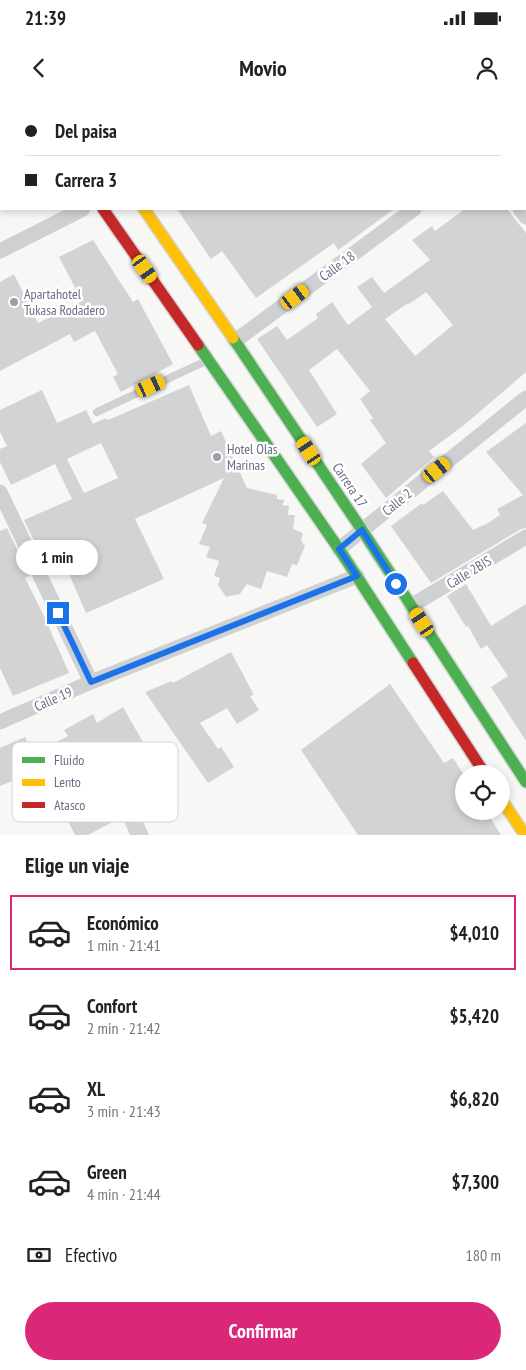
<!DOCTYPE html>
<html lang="es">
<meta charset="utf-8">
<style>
body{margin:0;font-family:"PT Sans Narrow",sans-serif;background:#f6f6f6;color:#222;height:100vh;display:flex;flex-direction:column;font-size:19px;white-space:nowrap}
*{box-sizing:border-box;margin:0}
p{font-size:16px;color:#767676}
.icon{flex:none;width:28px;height:28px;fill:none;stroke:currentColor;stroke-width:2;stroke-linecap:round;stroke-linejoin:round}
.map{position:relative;height:735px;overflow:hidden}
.sheet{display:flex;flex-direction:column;background:#fff;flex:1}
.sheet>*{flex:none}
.banner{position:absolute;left:0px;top:0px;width:526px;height:110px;box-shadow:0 2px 8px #0003;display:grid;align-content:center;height:110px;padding:0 25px;background:#fff}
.fabs{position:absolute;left:455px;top:665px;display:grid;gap:10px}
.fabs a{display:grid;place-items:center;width:55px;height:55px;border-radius:50%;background:#fff;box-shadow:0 2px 8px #0003;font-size:25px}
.end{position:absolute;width:22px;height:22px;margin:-11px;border:6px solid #1a73e8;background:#fff;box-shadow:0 0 0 2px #fff}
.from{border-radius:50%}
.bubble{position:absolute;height:35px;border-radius:18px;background:#fff;box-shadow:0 2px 8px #0003;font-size:16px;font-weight:800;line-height:35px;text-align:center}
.car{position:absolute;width:15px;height:30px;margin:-15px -8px;border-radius:6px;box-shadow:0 0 4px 1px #0007;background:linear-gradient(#f5c518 24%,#345 0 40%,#f5c518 0 76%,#345 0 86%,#f5c518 0)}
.banner b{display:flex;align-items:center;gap:18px;height:48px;font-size:19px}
.banner b+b{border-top:1px solid #e0e0e0}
.banner i{width:12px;height:12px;background:#222}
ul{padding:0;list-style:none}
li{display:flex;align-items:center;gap:15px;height:75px;margin:0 10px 8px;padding:0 15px;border:2px solid transparent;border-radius:0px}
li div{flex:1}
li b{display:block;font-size:19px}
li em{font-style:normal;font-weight:800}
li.active{border-color:#db2777}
li>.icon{width:45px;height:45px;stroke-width:1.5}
h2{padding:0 25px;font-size:22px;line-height:60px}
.pay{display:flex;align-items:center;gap:12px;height:55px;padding:0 25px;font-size:19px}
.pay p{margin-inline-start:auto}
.primary-button{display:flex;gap:10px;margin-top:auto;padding:10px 25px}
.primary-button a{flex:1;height:58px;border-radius:30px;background:#db2777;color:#fff;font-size:20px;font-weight:800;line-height:58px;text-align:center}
.status{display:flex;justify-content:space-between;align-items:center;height:35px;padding:0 25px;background:#fff;direction:ltr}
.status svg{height:14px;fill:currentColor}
header{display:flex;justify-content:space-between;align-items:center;height:65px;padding:0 25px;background:#fff;font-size:22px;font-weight:800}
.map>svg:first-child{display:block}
</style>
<div class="status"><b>21:39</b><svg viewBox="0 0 49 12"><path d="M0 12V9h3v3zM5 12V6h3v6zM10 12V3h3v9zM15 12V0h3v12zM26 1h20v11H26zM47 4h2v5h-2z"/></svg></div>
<header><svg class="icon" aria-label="back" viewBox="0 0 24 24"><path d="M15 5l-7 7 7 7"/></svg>Movio<svg class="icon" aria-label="person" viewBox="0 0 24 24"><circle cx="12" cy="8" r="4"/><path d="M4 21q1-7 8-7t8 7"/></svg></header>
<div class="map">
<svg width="526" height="735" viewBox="0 0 526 735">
<rect width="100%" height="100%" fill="#f7f7f6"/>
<path fill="#d3d3d4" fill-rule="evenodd" d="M177,109H394L338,150L334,143L256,198L222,151L211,159Z
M465,109H507L526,133V272L463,326L429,351L434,357L386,398L361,364L386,343L370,320L373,318L360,299L370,291L337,249L309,270L337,314L317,327L257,239L277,226L287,240L318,218L316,214L332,202L348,225L372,207L357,187L372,177L384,193L430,160L412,140L432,126L435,131ZM426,192L453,225L415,256L385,219L408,203L409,204Z
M93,140L133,202L138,199L173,264L121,292L113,277L118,274L95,231L74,242L70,234L0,271V182L14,174L38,223L82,201L59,157Z
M189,285L211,336L221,331L247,388L277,395V399L285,400L282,405L289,406L288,415H295L293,429L303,433L301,441L305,446L297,465L292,464L287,477L267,471L261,489L247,484L240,494L226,497L218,485L220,478L214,476L219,461L206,457L210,447L199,444L207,425L202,423L224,378L135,419L164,479L86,513L63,460L47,468L24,420L72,399L55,364L11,385L0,362V349L7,346L0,332V310L42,290L57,323L86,310L93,324L106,318L108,320ZM101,343L118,378L84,393L67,359Z
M526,323V428L521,429L431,483L391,426L422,403L423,405L443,391L473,430L488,423L500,415L497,409L523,395L486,352Z
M7,428L30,476L25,478L43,514L69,573L13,596L0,568V431Z
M466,484L491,526L526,504V641L491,587L508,576L487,545L481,549L468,526L466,527L447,496Z
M231,552L254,595L250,596L259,610L237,624L227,608L200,623L218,649L221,647L234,667L208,683L145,592L172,581L173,583Z
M390,584L444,663L453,658L464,675V711H486L501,735H358L301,650Z
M123,607L144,644L118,659L131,685L136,683L148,702L137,708L149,735H130L122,717L88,735H75L41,669L0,686V648L25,637L33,655L68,636L64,630L93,614L97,623Z"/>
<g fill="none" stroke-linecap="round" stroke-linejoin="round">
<defs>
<path id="fast" d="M67,0L68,1
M233,238L362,430L526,682
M198,245L339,449L413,563"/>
<path id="slow" d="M28,0L29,1
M144,109L233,238
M501,699L525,735"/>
<path id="jam" d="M103,109L198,245
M413,563L485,674"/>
</defs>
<use href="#fast" stroke="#d4d5d5" stroke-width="14"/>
<use href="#slow" stroke="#d4d5d5" stroke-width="14"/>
<use href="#jam" stroke="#d4d5d5" stroke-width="14"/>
<path stroke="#cfd0d1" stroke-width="8" d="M97,312L206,261"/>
<path stroke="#cfd0d1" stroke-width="15" d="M435,0L436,1
M107,1L108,0
M525,26H526
M520,109L526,117
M0,151L83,109
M235,241L414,109
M0,392L91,582
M339,449L526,298
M411,506L526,437
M0,622L91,582L357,476"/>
<use href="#fast" stroke="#4caf50" stroke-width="11"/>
<use href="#slow" stroke="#ffc107" stroke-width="11"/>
<use href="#jam" stroke="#c62828" stroke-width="11"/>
</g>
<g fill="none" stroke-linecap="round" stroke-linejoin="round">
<path stroke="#1a73e8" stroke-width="6" d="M58,513L91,582L357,476L339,449L362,430L396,484"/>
</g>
<g fill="#9a9fad" stroke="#fff" stroke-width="2">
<circle cx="14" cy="202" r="5"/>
<circle cx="217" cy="357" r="5"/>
</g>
<g text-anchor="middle" stroke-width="5" stroke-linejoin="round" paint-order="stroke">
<g font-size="14" fill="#686f85" stroke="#fff">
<text transform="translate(337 166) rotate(-36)" y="5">Calle 18</text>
<text transform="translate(350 385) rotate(56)" y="5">Carrera 17</text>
<text transform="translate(397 402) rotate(-39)" y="5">Calle 2</text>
<text transform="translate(469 472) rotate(-31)" y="5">Calle 2BIS</text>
<text transform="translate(53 599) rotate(-24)" y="5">Calle 19</text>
</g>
<g font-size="14" fill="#686f85" stroke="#fff" text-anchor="start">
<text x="24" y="199">Apartahotel<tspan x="24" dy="16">Tukasa Rodadero</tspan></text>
<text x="227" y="354">Hotel Olas<tspan x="227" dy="16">Marinas</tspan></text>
</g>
</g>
<rect x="12" y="642" width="166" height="80" rx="8" fill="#fff" stroke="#d2d4da" stroke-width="1"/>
<rect x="22" y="657" width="23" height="6" fill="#4caf50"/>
<rect x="22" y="679" width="23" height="7" fill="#ffc107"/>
<rect x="22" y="702" width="23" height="6" fill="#c62828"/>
<g font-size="14" fill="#686f85">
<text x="54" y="665">Fluido</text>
<text x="54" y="687">Lento</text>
<text x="54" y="710">Atasco</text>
</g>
</svg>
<div class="fabs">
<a><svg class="icon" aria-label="locate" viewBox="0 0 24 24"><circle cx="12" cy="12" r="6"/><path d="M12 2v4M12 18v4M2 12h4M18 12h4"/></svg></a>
</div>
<i class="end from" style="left:396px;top:484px"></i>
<i class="end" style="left:58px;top:513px"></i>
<div class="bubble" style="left:16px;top:440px;width:82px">1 min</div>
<i class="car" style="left:145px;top:169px;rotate:145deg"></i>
<i class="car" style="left:295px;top:197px;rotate:54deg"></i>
<i class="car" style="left:151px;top:286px;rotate:65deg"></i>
<i class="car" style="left:309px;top:351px;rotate:327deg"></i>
<i class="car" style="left:437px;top:370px;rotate:51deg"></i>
<i class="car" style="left:422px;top:522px;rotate:327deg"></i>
<div class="banner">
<b><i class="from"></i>Del paisa</b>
<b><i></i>Carrera 3</b>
</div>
</div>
<section class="sheet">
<h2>Elige un viaje</h2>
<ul>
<li class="active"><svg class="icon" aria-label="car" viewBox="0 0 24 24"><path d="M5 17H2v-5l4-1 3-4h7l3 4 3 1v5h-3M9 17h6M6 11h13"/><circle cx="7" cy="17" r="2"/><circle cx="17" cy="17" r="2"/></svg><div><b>Económico</b><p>1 min · 21:41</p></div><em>$4,010</em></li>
<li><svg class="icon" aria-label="car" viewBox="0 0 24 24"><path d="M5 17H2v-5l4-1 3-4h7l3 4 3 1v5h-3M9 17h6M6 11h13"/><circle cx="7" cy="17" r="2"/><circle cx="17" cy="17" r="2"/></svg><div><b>Confort</b><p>2 min · 21:42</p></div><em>$5,420</em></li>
<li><svg class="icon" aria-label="car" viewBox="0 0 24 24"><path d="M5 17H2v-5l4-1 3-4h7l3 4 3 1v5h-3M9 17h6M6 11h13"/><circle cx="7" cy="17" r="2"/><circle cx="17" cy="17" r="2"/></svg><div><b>XL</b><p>3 min · 21:43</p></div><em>$6,820</em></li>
<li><svg class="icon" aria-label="car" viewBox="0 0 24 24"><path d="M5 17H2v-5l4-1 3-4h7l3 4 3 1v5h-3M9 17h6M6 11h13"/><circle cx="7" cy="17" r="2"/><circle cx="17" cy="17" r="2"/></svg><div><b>Green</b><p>4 min · 21:44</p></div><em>$7,300</em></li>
</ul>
<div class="pay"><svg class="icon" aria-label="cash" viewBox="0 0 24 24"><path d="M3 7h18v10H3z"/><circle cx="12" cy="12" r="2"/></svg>Efectivo<p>180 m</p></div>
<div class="primary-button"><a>Confirmar</a></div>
</section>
